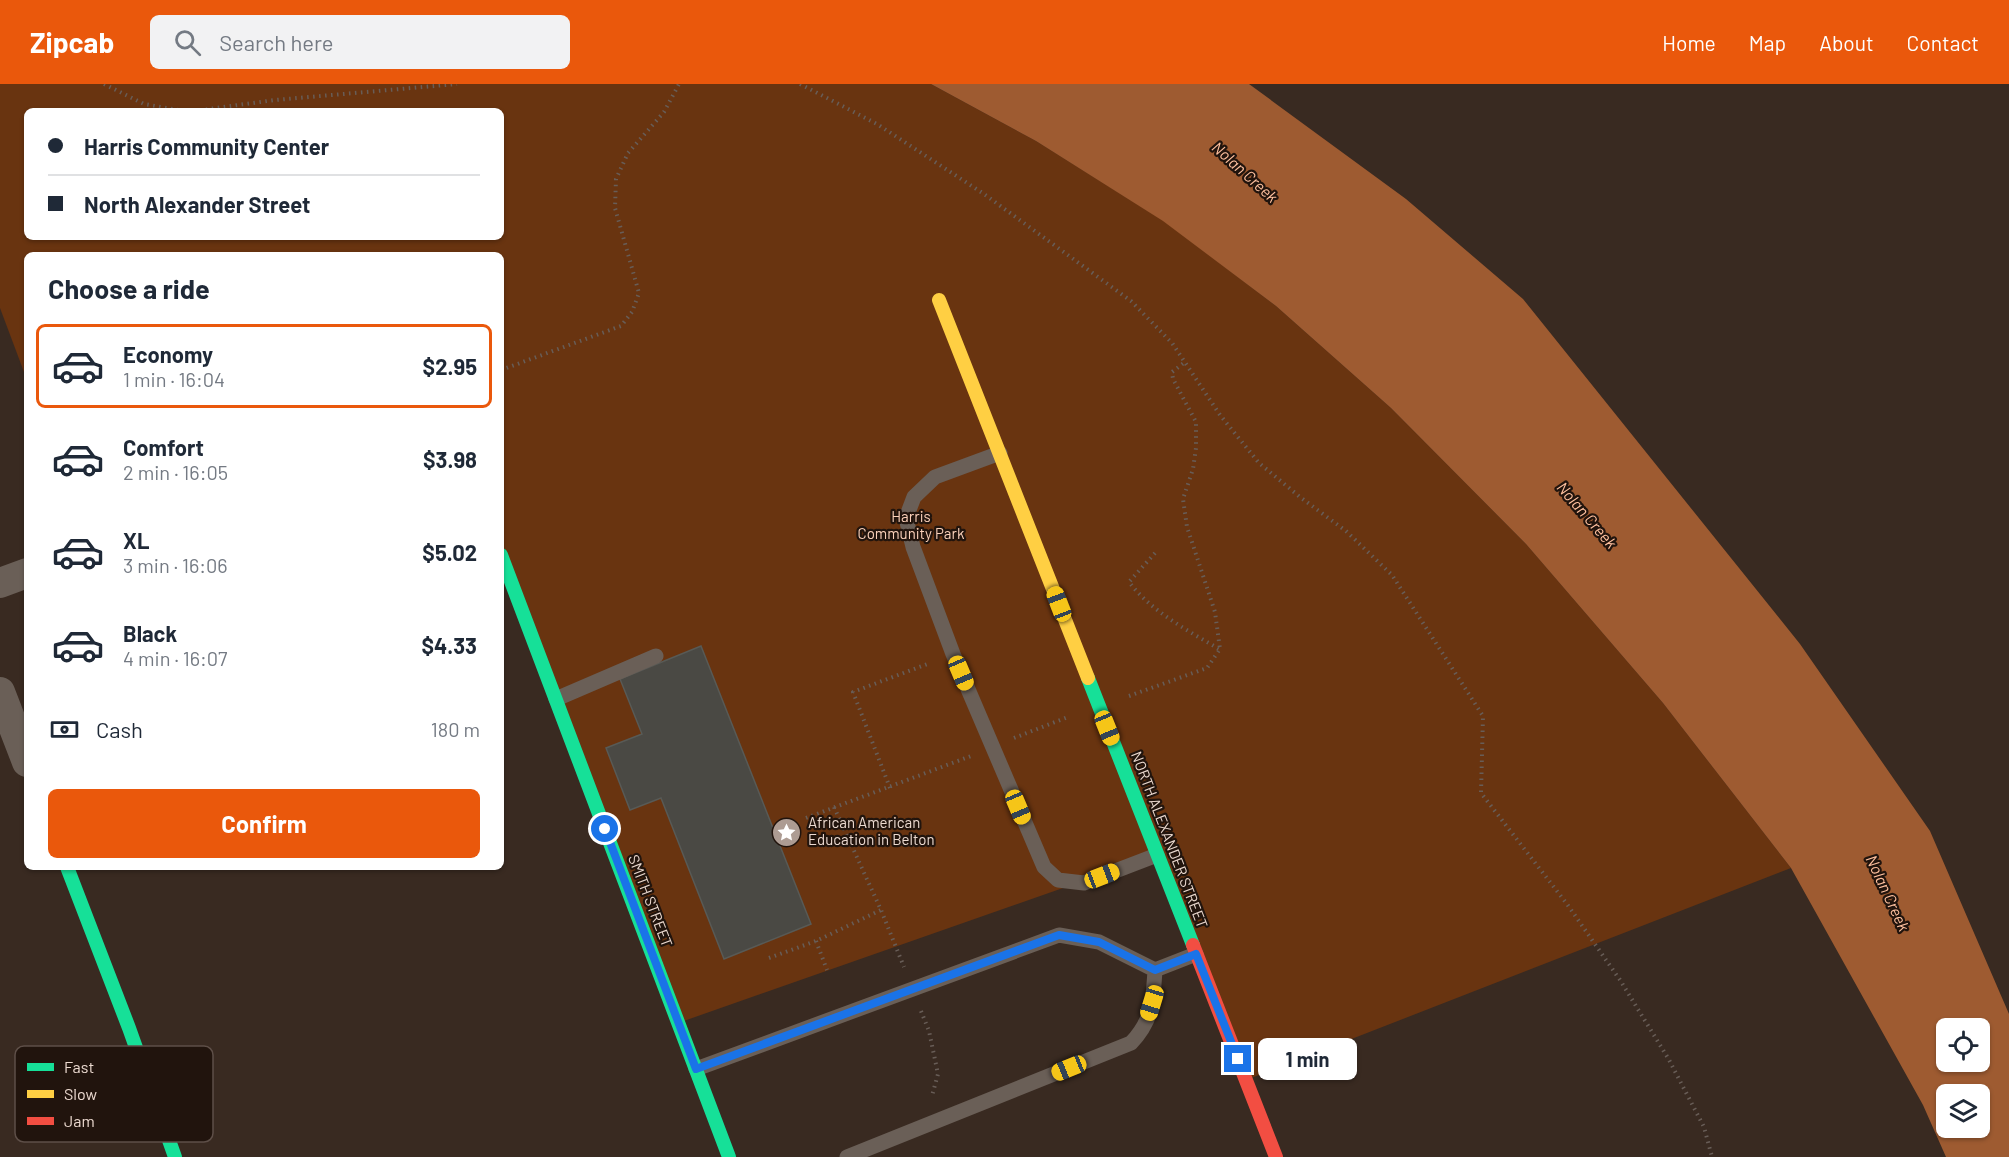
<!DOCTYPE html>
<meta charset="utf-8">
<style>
body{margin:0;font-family:Barlow,sans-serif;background:#f2f2f3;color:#1f2937;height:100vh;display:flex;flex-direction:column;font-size:22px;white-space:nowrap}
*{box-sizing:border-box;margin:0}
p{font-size:20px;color:#747a83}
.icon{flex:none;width:33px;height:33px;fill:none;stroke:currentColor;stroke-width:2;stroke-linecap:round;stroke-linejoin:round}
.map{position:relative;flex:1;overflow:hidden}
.sheet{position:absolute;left:24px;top:168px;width:480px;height:618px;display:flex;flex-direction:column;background:#fff;border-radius:9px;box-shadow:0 2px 4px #0004}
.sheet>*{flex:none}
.banner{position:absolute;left:24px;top:24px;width:480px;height:132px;border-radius:9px;box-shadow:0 2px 4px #0004;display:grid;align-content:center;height:132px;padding:0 24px;background:#fff}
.tools{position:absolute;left:1936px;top:934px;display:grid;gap:12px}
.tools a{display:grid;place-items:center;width:54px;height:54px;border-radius:9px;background:#fff;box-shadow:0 2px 4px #0004;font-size:30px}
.end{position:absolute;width:27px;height:27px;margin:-14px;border:8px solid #1a73e8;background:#fff;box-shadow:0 0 0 3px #fff}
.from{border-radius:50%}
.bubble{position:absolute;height:42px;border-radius:9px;background:#fff;box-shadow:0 2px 4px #0004;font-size:20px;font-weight:700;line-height:42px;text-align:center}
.car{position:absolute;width:18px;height:36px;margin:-18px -9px;border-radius:8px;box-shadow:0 0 4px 2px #0007;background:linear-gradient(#f5c518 24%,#345 0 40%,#f5c518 0 76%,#345 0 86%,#f5c518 0)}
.banner b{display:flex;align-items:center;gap:21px;height:57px;font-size:22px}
.banner b+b{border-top:2px solid #e0e1e3}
.banner i{width:15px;height:15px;background:#1f2937}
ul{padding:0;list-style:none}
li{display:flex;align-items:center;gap:18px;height:84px;margin:0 12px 9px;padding:0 12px;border:3px solid transparent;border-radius:9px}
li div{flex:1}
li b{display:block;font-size:22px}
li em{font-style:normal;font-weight:700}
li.on{border-color:#ea580c}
li>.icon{width:54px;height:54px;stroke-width:1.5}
h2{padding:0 24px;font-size:27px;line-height:72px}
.pay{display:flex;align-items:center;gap:15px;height:66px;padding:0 24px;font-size:22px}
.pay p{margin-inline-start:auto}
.cta{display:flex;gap:12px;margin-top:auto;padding:12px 24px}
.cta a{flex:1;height:69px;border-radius:9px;background:#ea580c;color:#fff;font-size:24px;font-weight:700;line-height:69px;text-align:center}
header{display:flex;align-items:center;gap:36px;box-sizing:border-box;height:84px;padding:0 30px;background:#ea580c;color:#fff}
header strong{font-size:28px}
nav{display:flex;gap:33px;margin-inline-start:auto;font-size:21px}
.search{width:420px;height:54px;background:#f2f2f3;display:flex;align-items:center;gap:15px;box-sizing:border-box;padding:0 21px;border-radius:9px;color:#747a83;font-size:22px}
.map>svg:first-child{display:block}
</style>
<header>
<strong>Zipcab</strong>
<div class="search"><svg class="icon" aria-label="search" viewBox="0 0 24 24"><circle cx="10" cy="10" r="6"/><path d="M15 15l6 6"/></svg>Search here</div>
<nav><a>Home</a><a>Map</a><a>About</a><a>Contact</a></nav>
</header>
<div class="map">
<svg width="2009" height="1073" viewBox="0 0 2009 1073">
<rect width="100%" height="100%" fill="#392a21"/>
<path fill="#693410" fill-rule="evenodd" d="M0,0H931L1036,57L1164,137L1276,222L1391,324L1526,460L1663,619L1791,784L1246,996L1157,771L678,939L501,471V171H27V296L0,224ZM27,27H501V153H27Z"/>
<path fill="#9e5b31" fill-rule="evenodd" d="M931,0H1249L1406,115L1523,215L1800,560L1930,747L2009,930V1073H1946L1923,1021L1791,784L1663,619L1526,460L1391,324L1276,222L1163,137L1036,57ZM1947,945H1980V978H1947ZM1947,1011H1980V1044H1947Z"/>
<path fill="#4a4944" stroke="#585a56" stroke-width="1.5" d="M701,562L811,840L724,875L661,714L630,726L606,664L642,650L620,595Z"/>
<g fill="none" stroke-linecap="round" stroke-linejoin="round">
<path stroke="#685d57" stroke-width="4" stroke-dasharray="1.5 4.5" stroke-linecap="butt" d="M104,0L144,20L184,27
M800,0L877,40L984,110L1131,217L1172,259L1220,331L1259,379L1300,413L1346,447L1392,491L1483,632L1481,709L1567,820L1620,896L1668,974L1704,1043L1712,1073
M194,27L275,16L457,0
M501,286L621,242L632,228L639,209L615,124L616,95L628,69L664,28L679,0
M1155,469L1129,498C1152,528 1187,546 1219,565
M1129,612L1207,584L1220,565L1215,528L1187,443L1183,415L1193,385L1196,364V338L1173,295L1172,288L1185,278
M1014,654L1068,633
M890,704L853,608L930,579
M834,723L881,826L904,883
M806,734L971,672
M816,857L827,886
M769,874L816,857L881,826
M921,927L929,947L938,990L932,1012"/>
<path stroke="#6a5f57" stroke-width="15" d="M1000,369L935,393L914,413L906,434L913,463L953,570L1044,783L1058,796L1084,799L1157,771
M556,615L656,572
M1155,886L1196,870
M696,985L1059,851L1099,858L1155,886C1153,917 1153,936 1131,959L847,1073"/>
<path stroke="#6a5f57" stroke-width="30" d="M0,499L27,489
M0,608L27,678"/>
<path stroke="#16e098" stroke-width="14" d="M501,471L729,1073
M1088,594L1193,861
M67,783L129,944L175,1073"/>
<path stroke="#ffcf43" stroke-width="14" d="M939,216L1088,594"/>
<path stroke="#f24e42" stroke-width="14" d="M1193,861L1276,1073"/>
</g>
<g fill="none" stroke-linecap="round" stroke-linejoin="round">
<path stroke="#1a73e8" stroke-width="8" d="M605,745L696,985L1059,851L1099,858L1155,886L1196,870L1238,975"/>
</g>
<defs>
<symbol id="sight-disc" viewBox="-11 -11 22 22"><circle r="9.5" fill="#ad9c93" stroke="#21140d"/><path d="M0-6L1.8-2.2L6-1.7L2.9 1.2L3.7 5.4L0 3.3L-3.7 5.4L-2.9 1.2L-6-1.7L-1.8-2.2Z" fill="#fff"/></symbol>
</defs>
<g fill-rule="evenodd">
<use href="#sight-disc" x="770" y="732" width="33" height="33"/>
</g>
<g text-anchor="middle" stroke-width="4.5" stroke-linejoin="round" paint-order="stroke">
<g font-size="15" fill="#fcd2bb" stroke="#21140d">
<text x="911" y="438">Harris<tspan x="911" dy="17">Community Park</tspan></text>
</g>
<g font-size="15" fill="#ecdad0" stroke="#21140d" text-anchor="start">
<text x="808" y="744">African American<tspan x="808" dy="17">Education in Belton</tspan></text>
</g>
<g font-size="15" fill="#ecdad0" stroke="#21140d">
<text transform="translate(1169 756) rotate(69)" y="5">NORTH ALEXANDER STREET</text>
<text transform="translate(650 817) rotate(69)" y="5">SMITH STREET</text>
</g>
<g font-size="16" font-style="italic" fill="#ffc19f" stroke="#21140d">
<text transform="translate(1245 88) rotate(42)" y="6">Nolan Creek</text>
<text transform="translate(1587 431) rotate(49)" y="6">Nolan Creek</text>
<text transform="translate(1888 809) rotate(65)" y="6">Nolan Creek</text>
</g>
</g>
<rect x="15" y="962" width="198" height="96" rx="9" fill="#21140d" stroke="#5e4f48" stroke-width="1.5"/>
<rect x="27" y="979" width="27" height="8" fill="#16e098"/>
<rect x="27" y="1006" width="27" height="8" fill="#ffcf43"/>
<rect x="27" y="1033" width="27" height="8" fill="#f24e42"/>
<g font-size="16" fill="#ecdad0">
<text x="64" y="989">Fast</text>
<text x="64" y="1016">Slow</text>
<text x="64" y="1043">Jam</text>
</g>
</svg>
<div class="tools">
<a><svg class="icon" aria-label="locate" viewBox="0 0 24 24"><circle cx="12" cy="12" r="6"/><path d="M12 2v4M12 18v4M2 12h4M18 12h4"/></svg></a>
<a><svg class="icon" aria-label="layers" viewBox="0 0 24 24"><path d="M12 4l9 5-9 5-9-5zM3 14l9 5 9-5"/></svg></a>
</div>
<i class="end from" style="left:605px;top:745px"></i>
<i class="end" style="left:1238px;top:975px"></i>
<div class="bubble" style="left:1258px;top:954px;width:99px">1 min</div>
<i class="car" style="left:1059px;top:520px;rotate:339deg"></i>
<i class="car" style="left:961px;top:589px;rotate:157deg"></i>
<i class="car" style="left:1107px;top:644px;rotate:158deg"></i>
<i class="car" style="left:1018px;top:723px;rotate:157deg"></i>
<i class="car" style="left:1102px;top:792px;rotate:69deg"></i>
<i class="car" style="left:1152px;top:919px;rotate:197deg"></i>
<i class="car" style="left:1069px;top:984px;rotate:248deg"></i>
<div class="banner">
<b><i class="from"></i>Harris Community Center</b>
<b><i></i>North Alexander Street</b>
</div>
<section class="sheet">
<h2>Choose a ride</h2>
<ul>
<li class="on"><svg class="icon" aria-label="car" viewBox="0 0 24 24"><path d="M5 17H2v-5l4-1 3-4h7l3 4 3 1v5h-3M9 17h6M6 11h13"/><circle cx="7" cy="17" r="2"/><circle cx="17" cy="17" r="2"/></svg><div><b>Economy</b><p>1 min · 16:04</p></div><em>$2.95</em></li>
<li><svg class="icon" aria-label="car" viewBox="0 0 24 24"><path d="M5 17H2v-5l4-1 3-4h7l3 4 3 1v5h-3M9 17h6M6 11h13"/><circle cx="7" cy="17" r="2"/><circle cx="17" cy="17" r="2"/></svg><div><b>Comfort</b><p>2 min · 16:05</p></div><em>$3.98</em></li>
<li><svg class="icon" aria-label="car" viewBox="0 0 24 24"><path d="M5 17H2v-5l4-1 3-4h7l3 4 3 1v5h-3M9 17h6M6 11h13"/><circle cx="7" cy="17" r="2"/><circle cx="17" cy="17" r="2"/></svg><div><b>XL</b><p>3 min · 16:06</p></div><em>$5.02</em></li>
<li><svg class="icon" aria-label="car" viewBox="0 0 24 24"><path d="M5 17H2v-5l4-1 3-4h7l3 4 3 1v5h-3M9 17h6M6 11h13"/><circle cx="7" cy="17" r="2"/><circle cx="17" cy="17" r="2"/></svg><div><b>Black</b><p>4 min · 16:07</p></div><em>$4.33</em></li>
</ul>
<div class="pay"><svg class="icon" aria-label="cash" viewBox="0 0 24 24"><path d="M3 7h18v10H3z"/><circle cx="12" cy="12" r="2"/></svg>Cash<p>180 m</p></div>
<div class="cta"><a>Confirm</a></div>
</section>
</div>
